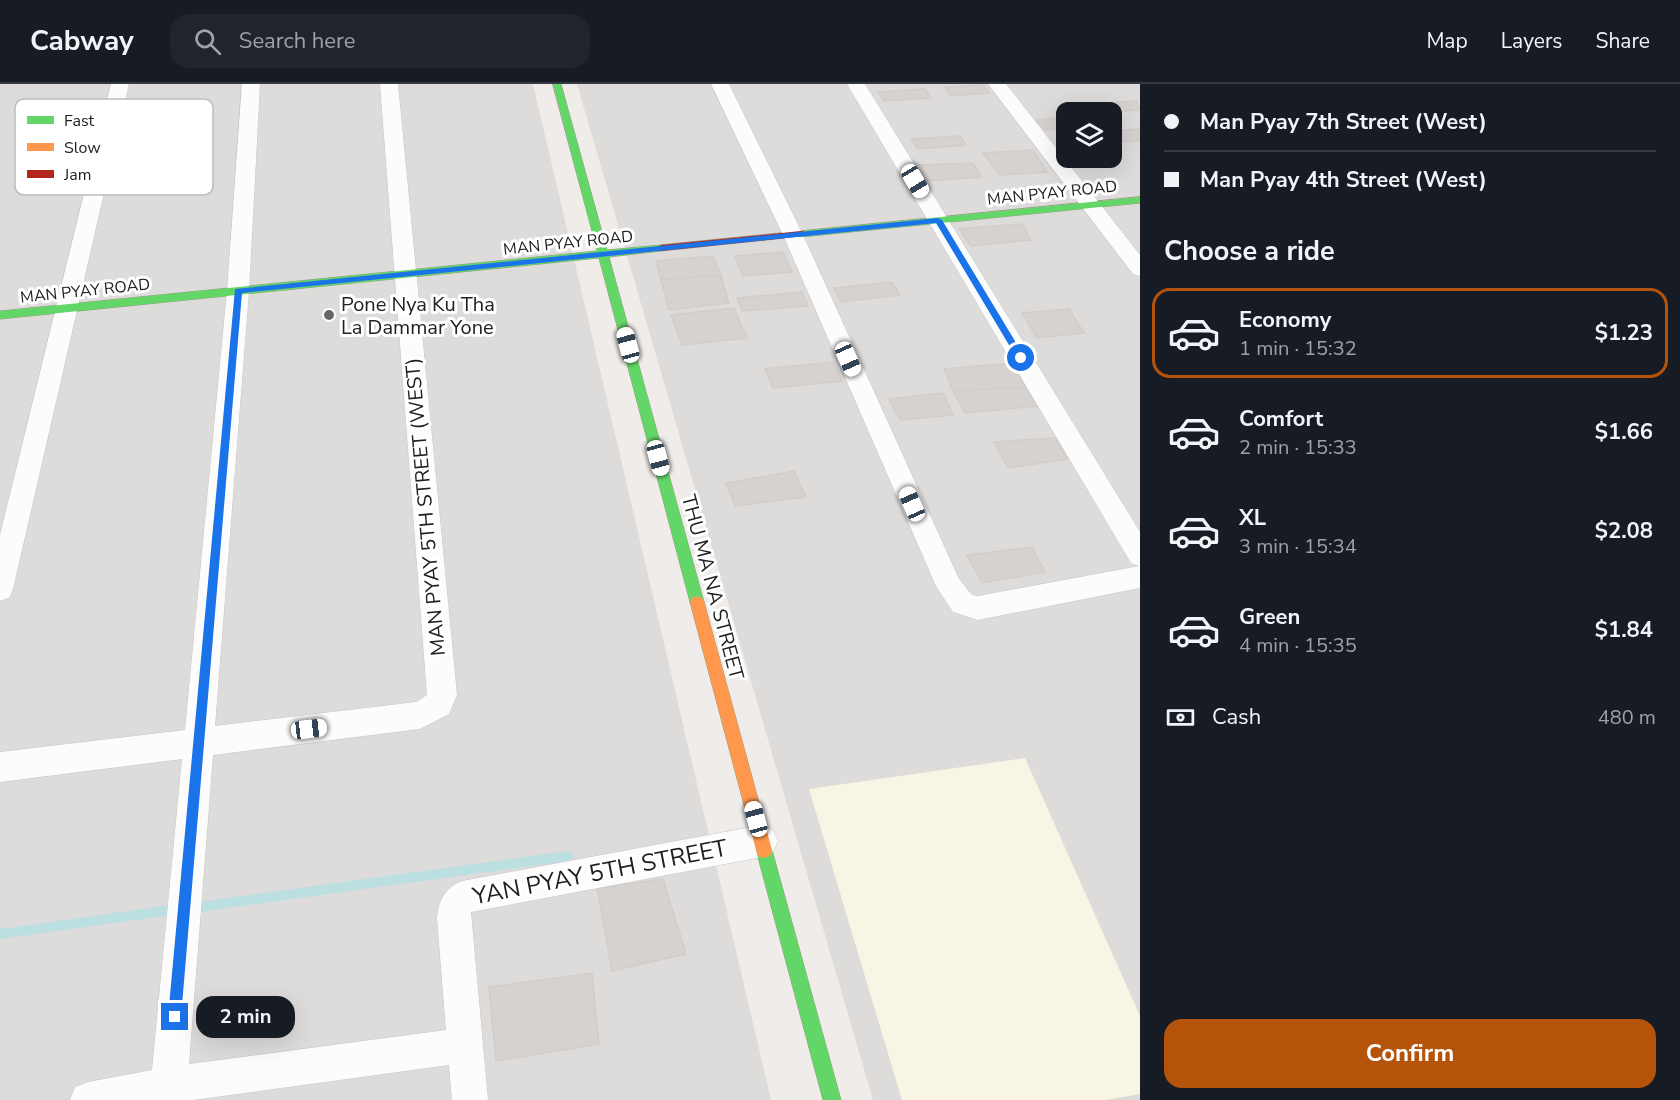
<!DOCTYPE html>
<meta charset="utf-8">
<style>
body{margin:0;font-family:"Nunito Sans",sans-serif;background:#20242c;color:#f1f3f6;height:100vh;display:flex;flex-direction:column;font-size:22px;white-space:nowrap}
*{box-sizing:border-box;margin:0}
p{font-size:20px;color:#9ea1a6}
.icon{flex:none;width:33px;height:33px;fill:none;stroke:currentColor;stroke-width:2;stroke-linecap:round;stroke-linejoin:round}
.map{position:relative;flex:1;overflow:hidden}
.side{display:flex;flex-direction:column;background:#171b24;width:540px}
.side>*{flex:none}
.banner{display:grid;align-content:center;height:132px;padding:0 24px;background:#171b24}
.tools{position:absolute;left:1056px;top:18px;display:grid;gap:12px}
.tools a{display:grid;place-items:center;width:66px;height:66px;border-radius:12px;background:#171b24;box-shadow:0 6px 24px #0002;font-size:30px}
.end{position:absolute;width:27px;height:27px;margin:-14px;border:8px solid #1a73e8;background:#fff;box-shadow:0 0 0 3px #fff}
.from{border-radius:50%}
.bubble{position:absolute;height:42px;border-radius:18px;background:#171b24;box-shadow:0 6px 24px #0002;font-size:20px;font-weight:700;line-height:42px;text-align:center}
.car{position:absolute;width:18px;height:36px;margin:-18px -9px;border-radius:8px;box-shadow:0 0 4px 2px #0007;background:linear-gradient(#fff 24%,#345 0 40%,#fff 0 76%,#345 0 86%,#fff 0)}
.banner b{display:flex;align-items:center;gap:21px;height:57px;font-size:22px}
.banner b+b{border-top:2px solid #363941}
.banner i{width:15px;height:15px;background:#f1f3f6}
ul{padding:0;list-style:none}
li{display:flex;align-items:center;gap:18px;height:90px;margin:0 12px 9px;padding:0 12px;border:3px solid transparent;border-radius:18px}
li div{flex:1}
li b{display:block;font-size:22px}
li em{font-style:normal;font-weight:700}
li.active{border-color:#b45309}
li>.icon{width:54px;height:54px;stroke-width:1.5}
h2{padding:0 24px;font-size:27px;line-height:72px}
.pay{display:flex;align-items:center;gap:15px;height:66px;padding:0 24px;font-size:22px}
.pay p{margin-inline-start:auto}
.action{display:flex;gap:12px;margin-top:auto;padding:12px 24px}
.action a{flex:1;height:69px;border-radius:18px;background:#b45309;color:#fff;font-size:24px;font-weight:700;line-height:69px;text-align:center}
header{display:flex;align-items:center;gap:36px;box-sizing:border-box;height:84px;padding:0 30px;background:#171b24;border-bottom:2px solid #363941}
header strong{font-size:28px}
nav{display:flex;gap:33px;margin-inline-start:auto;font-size:21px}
.search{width:420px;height:54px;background:#20242c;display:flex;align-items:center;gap:15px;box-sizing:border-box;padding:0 21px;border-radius:18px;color:#9ea1a6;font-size:22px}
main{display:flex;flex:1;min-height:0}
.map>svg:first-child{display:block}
</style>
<header>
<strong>Cabway</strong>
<div class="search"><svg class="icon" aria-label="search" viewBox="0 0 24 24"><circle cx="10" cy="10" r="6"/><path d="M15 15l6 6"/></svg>Search here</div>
<nav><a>Map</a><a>Layers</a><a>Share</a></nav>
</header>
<main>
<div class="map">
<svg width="1140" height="1016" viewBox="0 0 1140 1016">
<rect width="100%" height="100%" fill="#efece9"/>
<path fill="#dedcda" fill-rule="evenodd" d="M0,0H533L771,1016H0Z
M577,0H1140V1016H873ZM1066,28H1112V74H1066Z"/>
<path fill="#f8f5e5" d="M1025,674L1140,932V1010L1105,1016H902L809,705Z"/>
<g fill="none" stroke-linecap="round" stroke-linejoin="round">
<path stroke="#bcdfe2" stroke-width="10" d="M191,824L568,772
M0,850L178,825"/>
</g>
<path fill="#d6d2d0" stroke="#d2cdca" stroke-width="1.5" d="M984,1L989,9L951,12L945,3Z
M925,5L931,14L884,17L878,8Z
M1137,17L1140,26L1103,28H1096L1089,20Z
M1066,33V44L1045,46L1036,36Z
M1140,45V57L1124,58L1113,47Z
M960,52L966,61L918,65L911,55Z
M1033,66L1047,88L1000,91L983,69Z
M973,79L982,93L927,97L915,81Z
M1022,140L1031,156L971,162L959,145Z
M783,168L792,188L743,192L735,172Z
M713,172L721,191L661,196L656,177Z
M721,191L729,219L669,226L661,196Z
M892,198L900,211L841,218L834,204Z
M802,208L808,222L742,227L737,214Z
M734,224L747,254L682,261L671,231Z
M1069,225L1084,249L1037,254L1022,229Z
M833,278L842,297L773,304L765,285Z
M1013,279L1025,303L953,307L944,285Z
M1025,303L1038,322L965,329L953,307Z
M943,309L953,331L900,336L889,315Z
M1055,354L1068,375L1008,384L994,358Z
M794,387L806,413L735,422L726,399Z
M1032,463L1045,488L982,499L967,471Z
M663,795L686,870L612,887L597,804Z
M592,889L599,960L496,977L489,903Z"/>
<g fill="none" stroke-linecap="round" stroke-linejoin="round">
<defs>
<path id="street" d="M111,0H129L13,505L10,513L0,517V451Z
M242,0H260L249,207L215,642L416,618L427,611L380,0H398L457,611L449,630L420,645L213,671L189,980L446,946L437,834C439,816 445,804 462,797L762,741L773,746L778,757L773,768L762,773L471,828L488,1016H452L449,981L193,1016H70L75,1003L88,998L152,986L182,675L0,698V668L185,646L227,207Z
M711,0H729L803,151L959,495L972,511L978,512L1139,482L1131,479L847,0H865L1140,448V504L978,536L953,528L936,502L783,151Z
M988,0H1006L1140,171V192L1133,190Z"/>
<path id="fast" d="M553,0H561L607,166L661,161L666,164L661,167L609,173L704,518L702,522L697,524L692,522L690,518L599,174L0,235V227L597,167Z
M1140,113V119L801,153L796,150L801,147Z
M764,758L770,760L772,766L841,1016H823L756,766L758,760Z"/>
<path id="slow" d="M697,512L702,514L704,518L772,766L770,772L764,774L758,772L756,766L690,518L692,514Z"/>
<path id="jam" d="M801,147L805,148V152L661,167L656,164L661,161Z"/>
</defs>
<use href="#street" stroke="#c7c6c5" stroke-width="1"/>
<use href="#fast" stroke="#9a9980" stroke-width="1"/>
<use href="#slow" stroke="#9a9980" stroke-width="1"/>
<use href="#jam" stroke="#9a9980" stroke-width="1"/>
<use href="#street" fill="#fdfcfc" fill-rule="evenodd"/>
<use href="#fast" fill="#63d668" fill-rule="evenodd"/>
<use href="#slow" fill="#ff974d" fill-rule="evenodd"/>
<use href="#jam" fill="#b3261e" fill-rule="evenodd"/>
</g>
<path fill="#1a73e8" d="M938,134L942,136L1024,272V276H1018L936,139L242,209L181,933L179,938L175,939L170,938L168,933L235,205Z"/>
<circle fill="#686766" stroke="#fff" stroke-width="2" cx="329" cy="231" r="6"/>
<g text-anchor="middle" stroke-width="6" stroke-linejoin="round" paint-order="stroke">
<g font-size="16" fill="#202020" stroke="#fff">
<text transform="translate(1052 108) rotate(-6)" y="6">MAN PYAY ROAD</text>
<text transform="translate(568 158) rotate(-6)" y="6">MAN PYAY ROAD</text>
<text transform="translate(85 206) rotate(-6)" y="6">MAN PYAY ROAD</text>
</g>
<g font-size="20" fill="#202020" stroke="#fff" text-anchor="start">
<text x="341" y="227">Pone Nya Ku Tha<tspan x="341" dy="23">La Dammar Yone</tspan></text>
</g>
<g font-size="20" fill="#202020" stroke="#fff">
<text transform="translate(425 423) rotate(-95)" y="7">MAN PYAY 5TH STREET (WEST)</text>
<text transform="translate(713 503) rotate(75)" y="7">THU MA NA STREET</text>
</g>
<g font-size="24" fill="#202020" stroke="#fff">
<text transform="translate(600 788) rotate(-11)" y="8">YAN PYAY 5TH STREET</text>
</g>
</g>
<rect x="15" y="15" width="198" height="96" rx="9" fill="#fff" stroke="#bcbcbc" stroke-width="1.5"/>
<rect x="27" y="32" width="27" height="8" fill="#63d668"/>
<rect x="27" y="59" width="27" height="8" fill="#ff974d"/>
<rect x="27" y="86" width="27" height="8" fill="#b3261e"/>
<g font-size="16" fill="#202020">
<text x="64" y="42">Fast</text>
<text x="64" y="69">Slow</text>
<text x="64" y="96">Jam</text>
</g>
</svg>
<div class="tools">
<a><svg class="icon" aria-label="layers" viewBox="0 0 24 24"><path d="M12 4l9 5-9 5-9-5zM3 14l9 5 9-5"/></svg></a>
</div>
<i class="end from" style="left:1021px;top:274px"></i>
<i class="end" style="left:175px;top:933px"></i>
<div class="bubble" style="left:196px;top:912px;width:99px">2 min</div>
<i class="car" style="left:915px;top:97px;rotate:149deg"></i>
<i class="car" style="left:628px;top:261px;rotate:345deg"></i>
<i class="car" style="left:848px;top:275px;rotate:156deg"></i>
<i class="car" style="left:658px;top:374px;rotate:165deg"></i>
<i class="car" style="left:912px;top:420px;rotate:336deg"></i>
<i class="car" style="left:309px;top:645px;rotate:83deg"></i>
<i class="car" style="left:756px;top:735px;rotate:345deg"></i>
</div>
<section class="side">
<div class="banner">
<b><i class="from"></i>Man Pyay 7th Street (West)</b>
<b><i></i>Man Pyay 4th Street (West)</b>
</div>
<h2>Choose a ride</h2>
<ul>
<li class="active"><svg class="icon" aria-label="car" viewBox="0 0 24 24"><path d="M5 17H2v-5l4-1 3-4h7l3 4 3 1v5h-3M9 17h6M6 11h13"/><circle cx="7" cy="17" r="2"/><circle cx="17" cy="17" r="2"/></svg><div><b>Economy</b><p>1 min · 15:32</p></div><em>$1.23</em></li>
<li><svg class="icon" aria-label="car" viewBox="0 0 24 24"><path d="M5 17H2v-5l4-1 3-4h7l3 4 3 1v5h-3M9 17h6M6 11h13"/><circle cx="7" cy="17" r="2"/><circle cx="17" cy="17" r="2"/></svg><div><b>Comfort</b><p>2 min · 15:33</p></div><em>$1.66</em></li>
<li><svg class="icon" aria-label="car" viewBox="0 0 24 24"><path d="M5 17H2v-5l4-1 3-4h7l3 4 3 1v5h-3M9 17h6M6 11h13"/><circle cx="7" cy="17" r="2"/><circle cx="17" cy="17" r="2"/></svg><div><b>XL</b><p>3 min · 15:34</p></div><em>$2.08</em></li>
<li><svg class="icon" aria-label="car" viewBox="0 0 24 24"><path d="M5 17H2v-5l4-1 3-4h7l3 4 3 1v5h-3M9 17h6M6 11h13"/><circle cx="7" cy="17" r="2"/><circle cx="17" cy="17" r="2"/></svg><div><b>Green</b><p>4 min · 15:35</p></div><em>$1.84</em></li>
</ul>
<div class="pay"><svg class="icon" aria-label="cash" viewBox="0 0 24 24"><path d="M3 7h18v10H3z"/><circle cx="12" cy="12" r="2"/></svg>Cash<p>480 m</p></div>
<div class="action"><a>Confirm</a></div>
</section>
</main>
